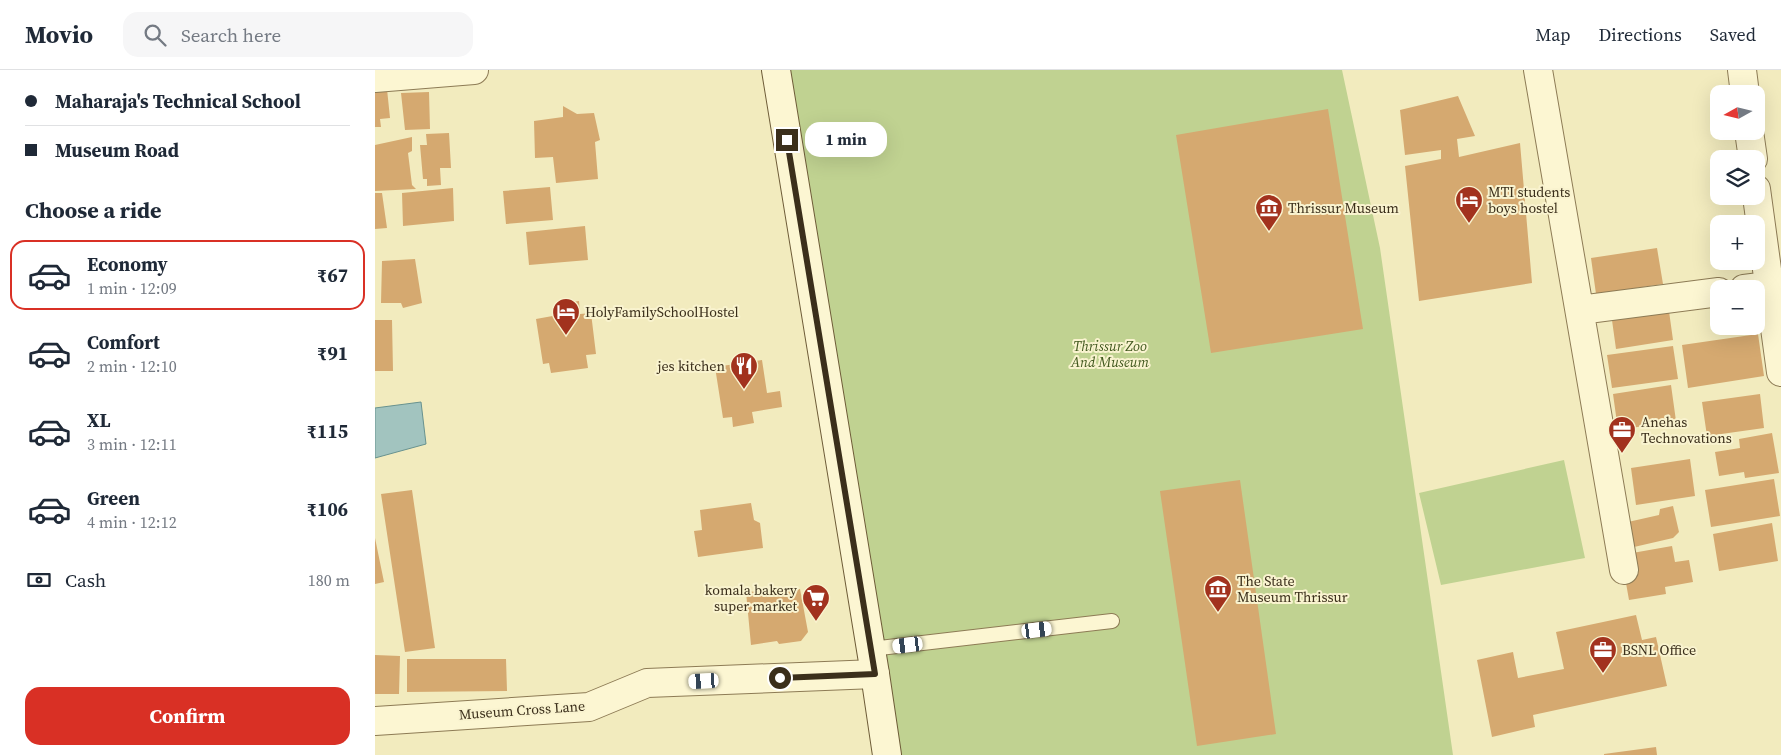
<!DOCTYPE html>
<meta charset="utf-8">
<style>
body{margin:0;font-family:"Source Serif 4",serif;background:#f6f6f7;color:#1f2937;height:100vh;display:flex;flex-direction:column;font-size:19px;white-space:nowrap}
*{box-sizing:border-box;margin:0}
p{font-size:16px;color:#747a83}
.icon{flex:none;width:28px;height:28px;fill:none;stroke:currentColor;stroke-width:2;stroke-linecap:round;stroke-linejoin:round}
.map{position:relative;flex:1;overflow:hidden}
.panel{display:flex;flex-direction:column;background:#fff;width:375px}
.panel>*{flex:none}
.guide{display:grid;align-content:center;height:110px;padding:0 25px;background:#fff}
.needle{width:32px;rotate:262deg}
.buttons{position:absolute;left:1335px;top:15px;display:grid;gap:10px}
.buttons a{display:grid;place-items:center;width:55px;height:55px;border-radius:10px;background:#fff;box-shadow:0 5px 20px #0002;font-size:25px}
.end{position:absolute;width:22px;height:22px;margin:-11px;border:6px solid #3b2f1b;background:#fff;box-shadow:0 0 0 2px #fff}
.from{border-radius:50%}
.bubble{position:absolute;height:35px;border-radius:15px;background:#fff;box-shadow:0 5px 20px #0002;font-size:16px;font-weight:700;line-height:35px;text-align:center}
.car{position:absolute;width:15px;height:30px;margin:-15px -8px;border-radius:6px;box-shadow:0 0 4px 1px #0007;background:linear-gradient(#fff 24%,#345 0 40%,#fff 0 76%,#345 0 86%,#fff 0)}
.guide b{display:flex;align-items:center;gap:18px;height:48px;font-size:19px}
.guide b+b{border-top:1px solid #e0e1e3}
.guide i{width:12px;height:12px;background:#1f2937}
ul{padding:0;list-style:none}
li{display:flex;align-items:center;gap:15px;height:70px;margin:0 10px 8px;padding:0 15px;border:2px solid transparent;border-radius:15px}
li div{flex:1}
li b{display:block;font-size:19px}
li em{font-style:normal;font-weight:700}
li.active{border-color:#d93025}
li>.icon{width:45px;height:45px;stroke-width:1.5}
h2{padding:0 25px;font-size:22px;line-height:60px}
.pay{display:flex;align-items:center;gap:12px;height:55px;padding:0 25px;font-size:19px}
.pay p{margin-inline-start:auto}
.button{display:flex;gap:10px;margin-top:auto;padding:10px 25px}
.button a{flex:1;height:58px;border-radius:15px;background:#d93025;color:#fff;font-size:20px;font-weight:700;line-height:58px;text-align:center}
header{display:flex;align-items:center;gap:30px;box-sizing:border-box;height:70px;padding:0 25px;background:#fff;border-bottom:1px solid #e0e1e3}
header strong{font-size:24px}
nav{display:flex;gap:28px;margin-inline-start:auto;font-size:18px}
.search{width:350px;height:45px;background:#f6f6f7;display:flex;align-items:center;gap:12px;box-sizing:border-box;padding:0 18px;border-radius:15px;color:#747a83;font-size:19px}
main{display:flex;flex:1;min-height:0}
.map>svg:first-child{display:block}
</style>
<header>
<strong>Movio</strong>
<div class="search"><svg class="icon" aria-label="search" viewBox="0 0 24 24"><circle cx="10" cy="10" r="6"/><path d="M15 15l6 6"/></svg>Search here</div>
<nav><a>Map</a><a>Directions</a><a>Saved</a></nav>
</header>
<main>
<section class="panel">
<div class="guide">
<b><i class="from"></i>Maharaja's Technical School</b>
<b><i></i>Museum Road</b>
</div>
<h2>Choose a ride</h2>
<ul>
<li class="active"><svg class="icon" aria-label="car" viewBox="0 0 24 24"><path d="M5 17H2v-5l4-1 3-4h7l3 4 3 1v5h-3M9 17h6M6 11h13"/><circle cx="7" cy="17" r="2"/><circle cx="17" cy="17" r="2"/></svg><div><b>Economy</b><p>1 min · 12:09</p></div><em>₹67</em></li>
<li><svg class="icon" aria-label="car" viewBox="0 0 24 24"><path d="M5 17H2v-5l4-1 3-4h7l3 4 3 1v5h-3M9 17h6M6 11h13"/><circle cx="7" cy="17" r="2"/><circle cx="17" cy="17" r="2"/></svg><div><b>Comfort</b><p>2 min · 12:10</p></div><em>₹91</em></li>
<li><svg class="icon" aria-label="car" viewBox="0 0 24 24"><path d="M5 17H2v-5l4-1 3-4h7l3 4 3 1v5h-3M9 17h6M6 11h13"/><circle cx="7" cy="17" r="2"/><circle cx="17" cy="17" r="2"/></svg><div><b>XL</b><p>3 min · 12:11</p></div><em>₹115</em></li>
<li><svg class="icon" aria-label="car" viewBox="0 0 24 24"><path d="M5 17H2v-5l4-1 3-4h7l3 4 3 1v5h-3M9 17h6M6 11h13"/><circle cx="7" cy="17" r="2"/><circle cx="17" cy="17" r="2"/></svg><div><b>Green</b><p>4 min · 12:12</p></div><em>₹106</em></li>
</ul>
<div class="pay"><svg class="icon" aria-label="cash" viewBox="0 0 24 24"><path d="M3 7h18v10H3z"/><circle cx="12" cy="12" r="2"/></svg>Cash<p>180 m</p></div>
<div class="button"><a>Confirm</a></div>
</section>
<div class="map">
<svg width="1406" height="685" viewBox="0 0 1406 685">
<rect width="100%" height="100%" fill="#f2ebbe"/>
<path fill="#c0d291" d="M401,0H967L1005,178L1078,685H511Z
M1189,390L1210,488L1066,515L1044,423Z"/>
<path fill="#a2c4bf" stroke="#68928f" d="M46,332L51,374L0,388V338Z"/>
<path fill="#d5a970" d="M12,19L15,48L5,49L6,57H0V20Z
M54,22L55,59L30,60L26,23Z
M1083,26L1100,66L1082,69L1084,87L1145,73L1157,213L1044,231L1030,96L1066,89V80L1030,85L1025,40Z
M188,36L202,44L219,43L225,70L220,72L223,109L181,113L178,87L160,88L159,51L188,47Z
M953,39L988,259L836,283L801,65Z
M74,63L76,98H65L66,115L52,116V109H48L45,75H52L51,64Z
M37,67V81L33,83L37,115L41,119L0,121V75Z
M175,117L178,150L131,154L128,121Z
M78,118L79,151L28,156L27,123Z
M0,123H7L12,158L0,159Z
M210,156L213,190L154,195L151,162Z
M1282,178L1288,214L1221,224L1216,188Z
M40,189L47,233L28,238L26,233H6L7,191Z
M204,231L205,244L216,243L221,284L211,285L213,298L176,303L174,293L168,294L161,249L183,245L182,234Z
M1293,234L1298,270L1241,279L1236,243Z
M0,250H17L18,301H0Z
M1383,264L1389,306L1313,318L1307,275Z
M1298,276L1303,309L1237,318L1232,285Z
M387,290L392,323L405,321L407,337L377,342L379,353L358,357L357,347L348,348L340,297Z
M1296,315L1301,351L1243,360L1238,324Z
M1385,324L1389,358L1332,366L1327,332Z
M1397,363L1404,403L1370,408L1369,402L1344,406L1340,382L1365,378L1364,369Z
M1315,389L1320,426L1261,435L1256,398Z
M1399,409L1405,446L1336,457L1330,420Z
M865,410L901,664L822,676L785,421Z
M37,420L60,578L30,582L6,424Z
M376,433L379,450L385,453L388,478L323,487L319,461L327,460L325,440Z
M1298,436L1304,462L1298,468L1259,477L1253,452L1284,445L1285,439Z
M1397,453L1403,491L1344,501L1338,464Z
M0,468L9,512L0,514Z
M1297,476L1300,492L1314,490L1318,512L1290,517L1291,524L1254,530L1246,485Z
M425,519L433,562L426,571L404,574L402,571L376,575L371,522Z
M1261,545L1267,570L1281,567L1292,616L1158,645L1160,657L1117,667L1102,590L1138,582L1143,608L1189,599L1181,562Z
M0,585L25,586L24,624H0Z
M32,589H131L132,621L32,622Z
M1281,677L1282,685H1229V684Z"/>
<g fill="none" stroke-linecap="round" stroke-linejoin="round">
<defs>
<path id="lane" d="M496,579L737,551"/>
<path id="street" d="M1163,0L1249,500
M1367,0L1370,24
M0,8L99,0
M1374,61L1378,89
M1381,119L1406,302
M1369,219L1393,216
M1205,240L1344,222
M0,651L214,637L272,613L500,604"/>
<path id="secondary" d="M401,0L500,604L512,685"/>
</defs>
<use href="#lane" stroke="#8d7b55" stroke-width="16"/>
<use href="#street" stroke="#8d7b55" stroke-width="30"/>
<use href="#secondary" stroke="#6e5c38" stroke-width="30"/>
<use href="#lane" stroke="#fcf6d2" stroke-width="14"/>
<use href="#street" stroke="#fcf6d2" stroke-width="28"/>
<use href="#secondary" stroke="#fcf6d2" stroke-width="28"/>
</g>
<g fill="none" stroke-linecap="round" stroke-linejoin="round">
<path stroke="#3b2f1b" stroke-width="6" d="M405,608L500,604L412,70"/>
</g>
<defs>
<symbol id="hotel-pin" viewBox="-11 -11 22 30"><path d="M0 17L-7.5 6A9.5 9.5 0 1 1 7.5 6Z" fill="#a2321e" stroke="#f9f3cf"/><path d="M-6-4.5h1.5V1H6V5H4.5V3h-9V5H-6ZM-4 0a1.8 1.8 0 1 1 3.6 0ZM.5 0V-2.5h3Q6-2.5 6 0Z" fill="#fff"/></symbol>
<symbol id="museum-pin" viewBox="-11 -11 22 30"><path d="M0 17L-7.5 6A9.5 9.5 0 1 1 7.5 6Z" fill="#a2321e" stroke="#f9f3cf"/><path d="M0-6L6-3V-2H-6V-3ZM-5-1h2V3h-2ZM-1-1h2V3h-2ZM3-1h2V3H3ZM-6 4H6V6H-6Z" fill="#fff"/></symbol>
<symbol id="restaurant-pin" viewBox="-11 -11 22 30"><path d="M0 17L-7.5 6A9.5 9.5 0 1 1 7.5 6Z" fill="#a2321e" stroke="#f9f3cf"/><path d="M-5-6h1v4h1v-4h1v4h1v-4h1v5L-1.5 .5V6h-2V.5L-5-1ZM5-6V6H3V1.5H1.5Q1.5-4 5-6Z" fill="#fff"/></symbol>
<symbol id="office-pin" viewBox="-11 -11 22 30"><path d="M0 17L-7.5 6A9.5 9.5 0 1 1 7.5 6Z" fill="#a2321e" stroke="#f9f3cf"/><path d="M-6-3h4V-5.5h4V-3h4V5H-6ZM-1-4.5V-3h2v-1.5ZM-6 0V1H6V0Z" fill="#fff"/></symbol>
<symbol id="supermarket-pin" viewBox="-11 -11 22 30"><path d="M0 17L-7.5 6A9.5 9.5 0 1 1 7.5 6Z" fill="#a2321e" stroke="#f9f3cf"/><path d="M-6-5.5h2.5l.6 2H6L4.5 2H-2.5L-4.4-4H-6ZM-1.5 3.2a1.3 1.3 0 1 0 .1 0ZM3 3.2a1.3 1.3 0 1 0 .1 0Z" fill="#fff"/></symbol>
</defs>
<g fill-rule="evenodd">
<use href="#hotel-pin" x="1078" y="114" width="32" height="43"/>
<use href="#museum-pin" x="878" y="122" width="32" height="43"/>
<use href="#hotel-pin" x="175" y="226" width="32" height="43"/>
<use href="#restaurant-pin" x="353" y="280" width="32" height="43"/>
<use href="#office-pin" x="1231" y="344" width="32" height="43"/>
<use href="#museum-pin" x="827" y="503" width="32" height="43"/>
<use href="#supermarket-pin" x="425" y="512" width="32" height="43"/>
<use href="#office-pin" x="1212" y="564" width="32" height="43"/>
</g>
<g text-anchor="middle" stroke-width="4" stroke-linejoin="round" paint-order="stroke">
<g font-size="14" fill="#3b2f1b" stroke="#f9f3cf" text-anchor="start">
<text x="1113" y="127">MTI students<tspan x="1113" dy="16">boys hostel</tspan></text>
<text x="913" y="143">Thrissur Museum</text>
<text x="210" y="247">HolyFamilySchoolHostel</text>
<text x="350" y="301" text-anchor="end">jes kitchen</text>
<text x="1266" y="357">Anehas<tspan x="1266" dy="16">Technovations</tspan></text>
<text x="862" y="516">The State<tspan x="862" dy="16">Museum Thrissur</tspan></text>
<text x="422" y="525" text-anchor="end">komala bakery<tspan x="422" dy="16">super market</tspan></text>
<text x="1247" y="585">BSNL Office</text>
</g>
<g font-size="14" font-style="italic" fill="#42591f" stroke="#f9f3cf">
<text x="735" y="281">Thrissur Zoo<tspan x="735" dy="16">And Museum</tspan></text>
</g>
<g font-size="14" fill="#3b2f1b" stroke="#f9f3cf">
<text transform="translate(147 640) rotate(-4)" y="5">Museum Cross Lane</text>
</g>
</g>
</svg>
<div class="buttons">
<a><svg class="needle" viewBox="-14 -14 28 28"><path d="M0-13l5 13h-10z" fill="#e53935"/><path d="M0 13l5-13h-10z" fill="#747a83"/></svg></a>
<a><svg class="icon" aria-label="layers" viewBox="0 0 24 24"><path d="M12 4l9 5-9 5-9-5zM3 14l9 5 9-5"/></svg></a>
<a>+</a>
<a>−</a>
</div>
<i class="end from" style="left:405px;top:608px"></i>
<i class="end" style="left:412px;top:70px"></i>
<div class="bubble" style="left:430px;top:52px;width:82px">1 min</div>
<i class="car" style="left:662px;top:560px;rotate:83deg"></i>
<i class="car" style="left:533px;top:575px;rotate:263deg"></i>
<i class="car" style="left:329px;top:611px;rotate:267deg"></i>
</div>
</main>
